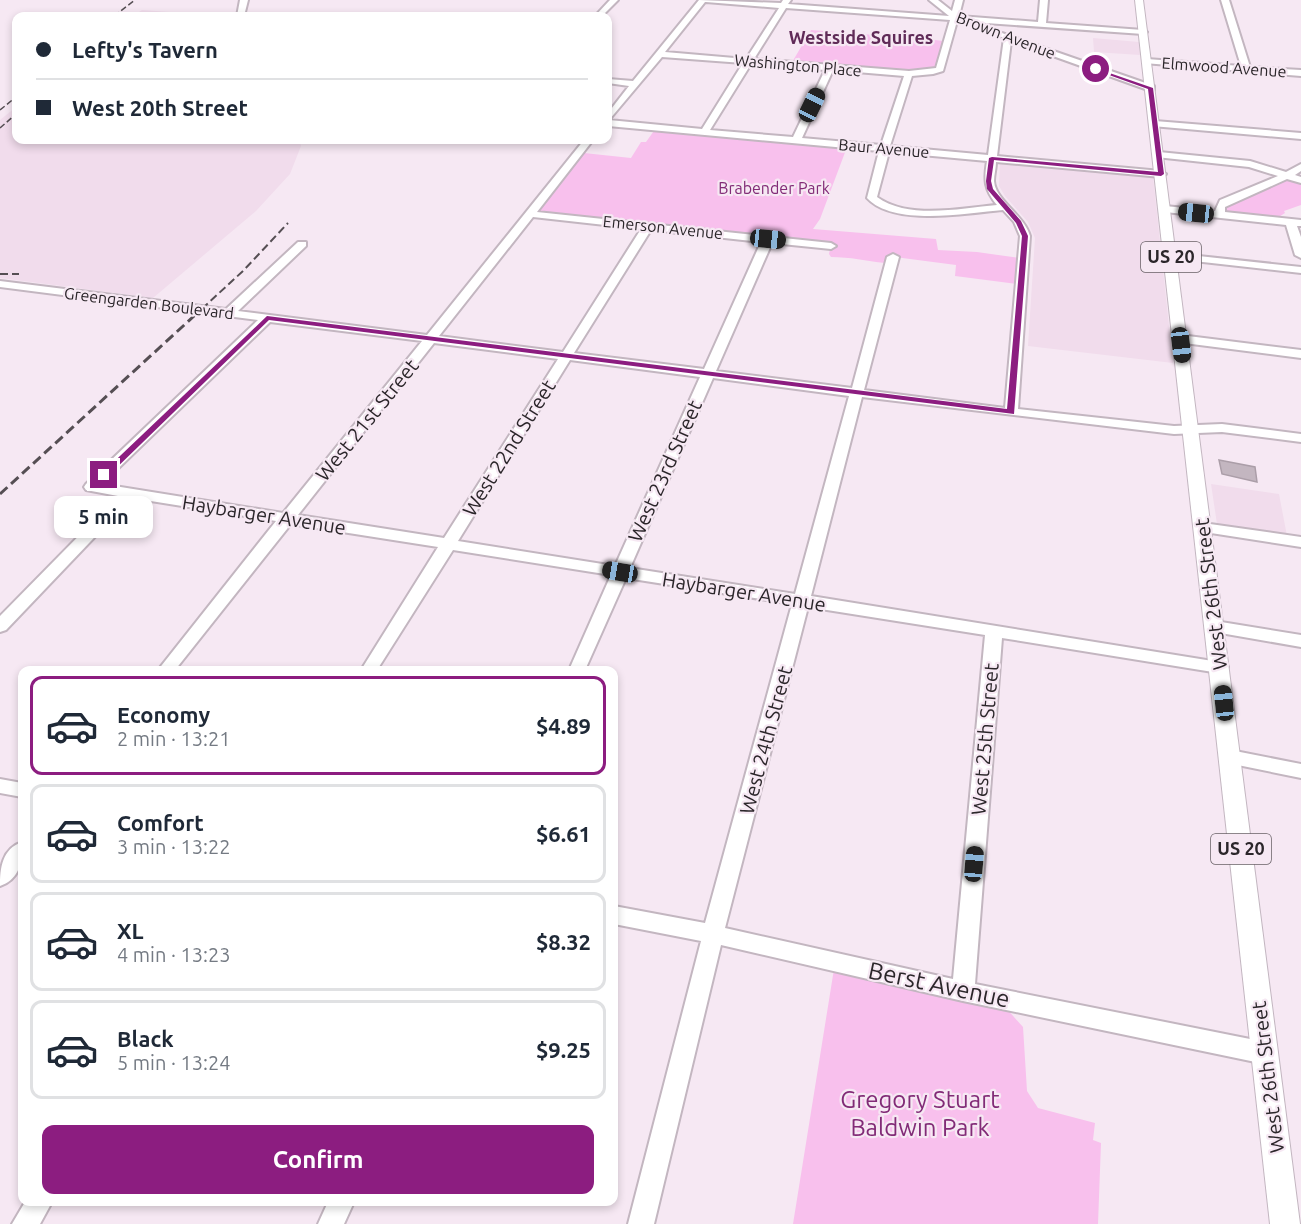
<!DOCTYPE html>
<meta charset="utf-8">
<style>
body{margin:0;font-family:Ubuntu,sans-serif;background:#f6f6f7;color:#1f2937;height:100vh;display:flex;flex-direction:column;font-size:22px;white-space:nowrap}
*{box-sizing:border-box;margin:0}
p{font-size:20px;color:#747a83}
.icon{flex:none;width:33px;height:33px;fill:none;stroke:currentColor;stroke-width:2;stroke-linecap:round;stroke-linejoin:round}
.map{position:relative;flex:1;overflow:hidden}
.sheet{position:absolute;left:18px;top:666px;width:600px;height:540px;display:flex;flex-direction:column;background:#fff;border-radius:12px;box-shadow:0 3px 9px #0003}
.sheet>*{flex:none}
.banner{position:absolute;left:12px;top:12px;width:600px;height:132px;border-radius:12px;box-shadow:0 3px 9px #0003;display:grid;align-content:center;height:132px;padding:0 24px;background:#fff}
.end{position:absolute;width:27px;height:27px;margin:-14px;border:8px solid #8c1d80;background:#fff;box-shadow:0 0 0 3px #fff}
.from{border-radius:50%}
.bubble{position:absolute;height:42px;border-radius:12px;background:#fff;box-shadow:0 3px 9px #0003;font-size:20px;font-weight:700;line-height:42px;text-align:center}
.car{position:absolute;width:18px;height:36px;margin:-18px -9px;border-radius:8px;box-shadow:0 0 4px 2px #0007;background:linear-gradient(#222 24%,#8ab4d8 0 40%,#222 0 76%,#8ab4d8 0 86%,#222 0)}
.banner b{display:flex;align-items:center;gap:21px;height:57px;font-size:22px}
.banner b+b{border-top:2px solid #e0e1e3}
.banner i{width:15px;height:15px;background:#1f2937}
ul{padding:10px 0 0;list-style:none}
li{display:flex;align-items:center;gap:18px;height:99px;margin:0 12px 9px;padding:0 12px;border:3px solid #e0e1e3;border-radius:12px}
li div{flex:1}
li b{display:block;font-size:22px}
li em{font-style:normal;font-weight:700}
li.selected{border-color:#8c1d80}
li>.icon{width:54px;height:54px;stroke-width:1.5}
.cta{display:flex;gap:12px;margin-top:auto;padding:12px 24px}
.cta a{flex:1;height:69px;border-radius:12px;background:#8c1d80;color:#fff;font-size:24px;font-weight:700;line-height:69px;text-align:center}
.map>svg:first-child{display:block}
</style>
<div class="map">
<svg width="1301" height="1224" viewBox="0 0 1301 1224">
<rect width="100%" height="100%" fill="#f6e8f3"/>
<path fill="#f1dcec" d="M142,10L213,15L219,16H133Z
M1093,38L1139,42L1140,55L1094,52Z
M16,107V140H299L301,146L290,174L256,211L153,298L0,278V120Z
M1000,162L1153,176L1173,363L1028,346L1035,238L1028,222L1005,196L999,186Z
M1211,484L1279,494L1287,536L1217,524Z"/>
<path fill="#f8c0ed" d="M811,30L926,39L944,41L936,69L903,72L791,64Z
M656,128L847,147L820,219L813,229L936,239L938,250L977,252L1019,258L1017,284L955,276L956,265L887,256L885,263C866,261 850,257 831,257L829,254L831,243L541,213L538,210L584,153L631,158L641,142H646Z
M1287,178L1301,181V205L1284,211L1285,213L1277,218L1224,211L1227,204Z
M834,969L1005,1007L1023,1027L1027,1091L1038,1108L1095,1123L1093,1140L1101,1143L1098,1224H793Z"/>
<path fill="#c3b6c0" stroke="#ab9ea8" stroke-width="1.5" d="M1219,460L1255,467L1257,482L1222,474Z"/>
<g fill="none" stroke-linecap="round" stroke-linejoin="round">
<defs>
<path id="minor" d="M240,0H248L244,16H237Z
M610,0H618L602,16H595Z
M699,0L781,3L783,0H791L788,4L949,16L929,0H938L952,11L955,0H963L959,16L1038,22L1040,0H1048L1046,23L1143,30L1147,32L1143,34L957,21L943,71L933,74L912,76L890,146L988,155L1004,38L995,34L999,32L1154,86V90H1148L1011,41L997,156L1161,171L1166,174L1161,177L996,162C996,168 994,175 994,181C995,200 1024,215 1030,236L1018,409L1174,426L1222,424L1301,434V442L1222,432L1174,434L862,397L811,596L1225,663L1228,667L1225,671L1219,673L1002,638L975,984L1265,1042L1273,1045L1277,1053L1273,1061L1265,1064L963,1001L721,945L654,1224H628L701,941L614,924V906L705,923L792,604L626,578L585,670H569L611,575L453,550L377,670H361L438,547L291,524L175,670H158L276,521L132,498L6,630L0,632V616L118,496L86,490L84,487L86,484L258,320L0,287V281L226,309L298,242H306V246L238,311L427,335L584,140H593L537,212L831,243L836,246L831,249L772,243L716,371L852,388L887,257L893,254L899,257L864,390L1005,408L1020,236L1014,222L1003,210C967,213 894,227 867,198L879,151L608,126V113L629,86L608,83V79L633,81ZM705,2H706L779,8L746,59L665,52ZM786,8L950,20L936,68L909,71L754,59ZM662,57L743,63L702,129L609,120ZM751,64L825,70L793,137L710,130ZM833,70L904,76L881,145L802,138ZM889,152L987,161C984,180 984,189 997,205C961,208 909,220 877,197ZM533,217L641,229L563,352L439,336ZM651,230L761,242L704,369L574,353ZM270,322L422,341L283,513L102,484ZM434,343L558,359L444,538L298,515ZM570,360L700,377L615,566L458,541ZM713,378L849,396L795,594L630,568ZM808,607L985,635L953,979L725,928Z
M1221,0H1229L1250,67L1301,70V76L1144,63V59H1147L1241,66Z
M1155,121L1301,133V139L1152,126V122Z
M1159,152L1250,161L1286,172L1301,164V171L1295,175L1301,177V183L1287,179L1225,207V212L1301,220V226H1297L1301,237V258L1295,255L1286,225L1165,212L1160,209L1165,206L1215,211L1220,200L1278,176L1249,167L1156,157V153Z
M1171,253L1301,267V273L1167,258L1165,256Z
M1180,335L1301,350V358L1176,342L1174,339Z
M1203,523L1301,537V547L1198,531L1195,528Z
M1215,621L1301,635V647L1209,631L1207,627L1209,623Z
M1230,750L1301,764V778L1223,762L1221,757L1223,752Z
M0,779L22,783V797L0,793Z
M22,842C24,860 19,880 0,886C0,868 2,849 22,842Z
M25,1202H52L40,1224H12Z
M328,1202H354L344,1224H318Z"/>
<path id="major" d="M1135,0H1143L1300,1224H1270Z"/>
</defs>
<use href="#minor" stroke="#c3b6c0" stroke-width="4"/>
<use href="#major" stroke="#c3b6c0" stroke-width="2"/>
<use href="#minor" fill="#fff" fill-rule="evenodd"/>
<use href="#major" fill="#fff" fill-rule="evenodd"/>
<path stroke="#554e53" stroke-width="1.5" stroke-dasharray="6 3" stroke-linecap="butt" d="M114,16L135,0
M0,110L16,97
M0,128L16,114"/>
<path stroke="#554e53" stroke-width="2" stroke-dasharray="8 4" stroke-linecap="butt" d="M138,143L142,140
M0,274H19
M193,317L243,271L288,223"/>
<path stroke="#554e53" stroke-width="3" stroke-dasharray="10 5" stroke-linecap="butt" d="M0,494L194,316"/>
</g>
<path fill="#8c1d80" d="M1095,68L1153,88L1164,174L1161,176L994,160L991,181L993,189L1021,221L1028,236L1014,414L269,320L107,477L100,475L267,316L1007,409L1022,236L1016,223L987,189L986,181L989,158L992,157L1158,172L1148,89L1095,70Z"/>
<g text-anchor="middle" stroke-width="4.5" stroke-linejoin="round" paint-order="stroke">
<g font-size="16" fill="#2b262a" stroke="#f6e8f3">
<text transform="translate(1006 35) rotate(21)" y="6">Brown Avenue</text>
<text transform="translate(798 65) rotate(5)" y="6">Washington Place</text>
<text transform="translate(1224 67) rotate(4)" y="6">Elmwood Avenue</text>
<text transform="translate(884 148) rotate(5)" y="6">Baur Avenue</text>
<text transform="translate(663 227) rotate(6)" y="6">Emerson Avenue</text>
<text transform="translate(149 303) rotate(7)" y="6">Greengarden Boulevard</text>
</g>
<g font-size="16" fill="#822b77" stroke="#f6e8f3">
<text x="774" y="194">Brabender Park</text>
</g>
<g font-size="18" font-weight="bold" fill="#602b58" stroke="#f6e8f3">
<text x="861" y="44">Westside Squires</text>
</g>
<g fill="#f6e8f3" stroke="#686066" stroke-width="1.5">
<rect x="1141" y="242" width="60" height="30" rx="4.5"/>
<rect x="1211" y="834" width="60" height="30" rx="4.5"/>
</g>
<g font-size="18" font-weight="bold" fill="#2b262a">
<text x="1171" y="263">US 20</text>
<text x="1241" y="855">US 20</text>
</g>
<g font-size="20" fill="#2b262a" stroke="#f6e8f3">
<text transform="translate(367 420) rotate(-51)" y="7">West 21st Street</text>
<text transform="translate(509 448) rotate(-58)" y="7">West 22nd Street</text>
<text transform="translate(665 471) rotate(-66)" y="7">West 23rd Street</text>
<text transform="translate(264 515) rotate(9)" y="7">Haybarger Avenue</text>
<text transform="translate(744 592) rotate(9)" y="7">Haybarger Avenue</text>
<text transform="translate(1211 594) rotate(-97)" y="7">West 26th Street</text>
<text transform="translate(985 739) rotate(-85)" y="7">West 25th Street</text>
<text transform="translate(766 740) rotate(-75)" y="7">West 24th Street</text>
<text transform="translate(1268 1077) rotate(-97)" y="7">West 26th Street</text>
</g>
<g font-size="24" fill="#2b262a" stroke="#f6e8f3">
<text transform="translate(939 985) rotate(12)" y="8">Berst Avenue</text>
</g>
<g font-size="24" fill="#822b77" stroke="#f6e8f3">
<text x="920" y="1108">Gregory Stuart<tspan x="920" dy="28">Baldwin Park</tspan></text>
</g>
</g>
</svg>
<i class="end from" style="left:1096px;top:69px"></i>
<i class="end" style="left:104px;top:475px"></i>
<div class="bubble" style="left:54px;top:496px;width:99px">5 min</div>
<i class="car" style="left:812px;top:105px;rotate:26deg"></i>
<i class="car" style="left:1196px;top:213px;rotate:276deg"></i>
<i class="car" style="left:768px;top:239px;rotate:96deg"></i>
<i class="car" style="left:1181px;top:345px;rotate:173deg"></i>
<i class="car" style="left:620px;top:572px;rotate:280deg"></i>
<i class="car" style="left:1224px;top:703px;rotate:354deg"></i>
<i class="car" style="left:974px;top:864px;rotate:5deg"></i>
<div class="banner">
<b><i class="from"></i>Lefty's Tavern</b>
<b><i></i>West 20th Street</b>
</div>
<section class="sheet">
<ul>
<li class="selected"><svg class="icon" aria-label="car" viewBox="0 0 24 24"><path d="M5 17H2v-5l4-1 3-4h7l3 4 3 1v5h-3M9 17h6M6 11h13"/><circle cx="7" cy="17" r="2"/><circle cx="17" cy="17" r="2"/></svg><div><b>Economy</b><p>2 min · 13:21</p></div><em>$4.89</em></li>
<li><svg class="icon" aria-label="car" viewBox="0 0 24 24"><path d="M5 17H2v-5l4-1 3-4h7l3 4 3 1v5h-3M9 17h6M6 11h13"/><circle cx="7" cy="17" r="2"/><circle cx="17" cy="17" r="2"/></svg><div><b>Comfort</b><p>3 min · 13:22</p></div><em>$6.61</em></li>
<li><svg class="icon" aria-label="car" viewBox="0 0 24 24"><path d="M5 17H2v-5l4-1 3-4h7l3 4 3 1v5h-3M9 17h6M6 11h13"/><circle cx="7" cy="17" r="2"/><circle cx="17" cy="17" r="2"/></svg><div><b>XL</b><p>4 min · 13:23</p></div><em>$8.32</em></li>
<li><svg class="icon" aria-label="car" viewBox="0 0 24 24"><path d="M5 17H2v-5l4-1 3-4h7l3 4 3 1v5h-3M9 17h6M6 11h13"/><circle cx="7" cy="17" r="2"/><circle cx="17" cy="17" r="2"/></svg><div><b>Black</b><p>5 min · 13:24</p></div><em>$9.25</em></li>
</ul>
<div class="cta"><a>Confirm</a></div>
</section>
</div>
